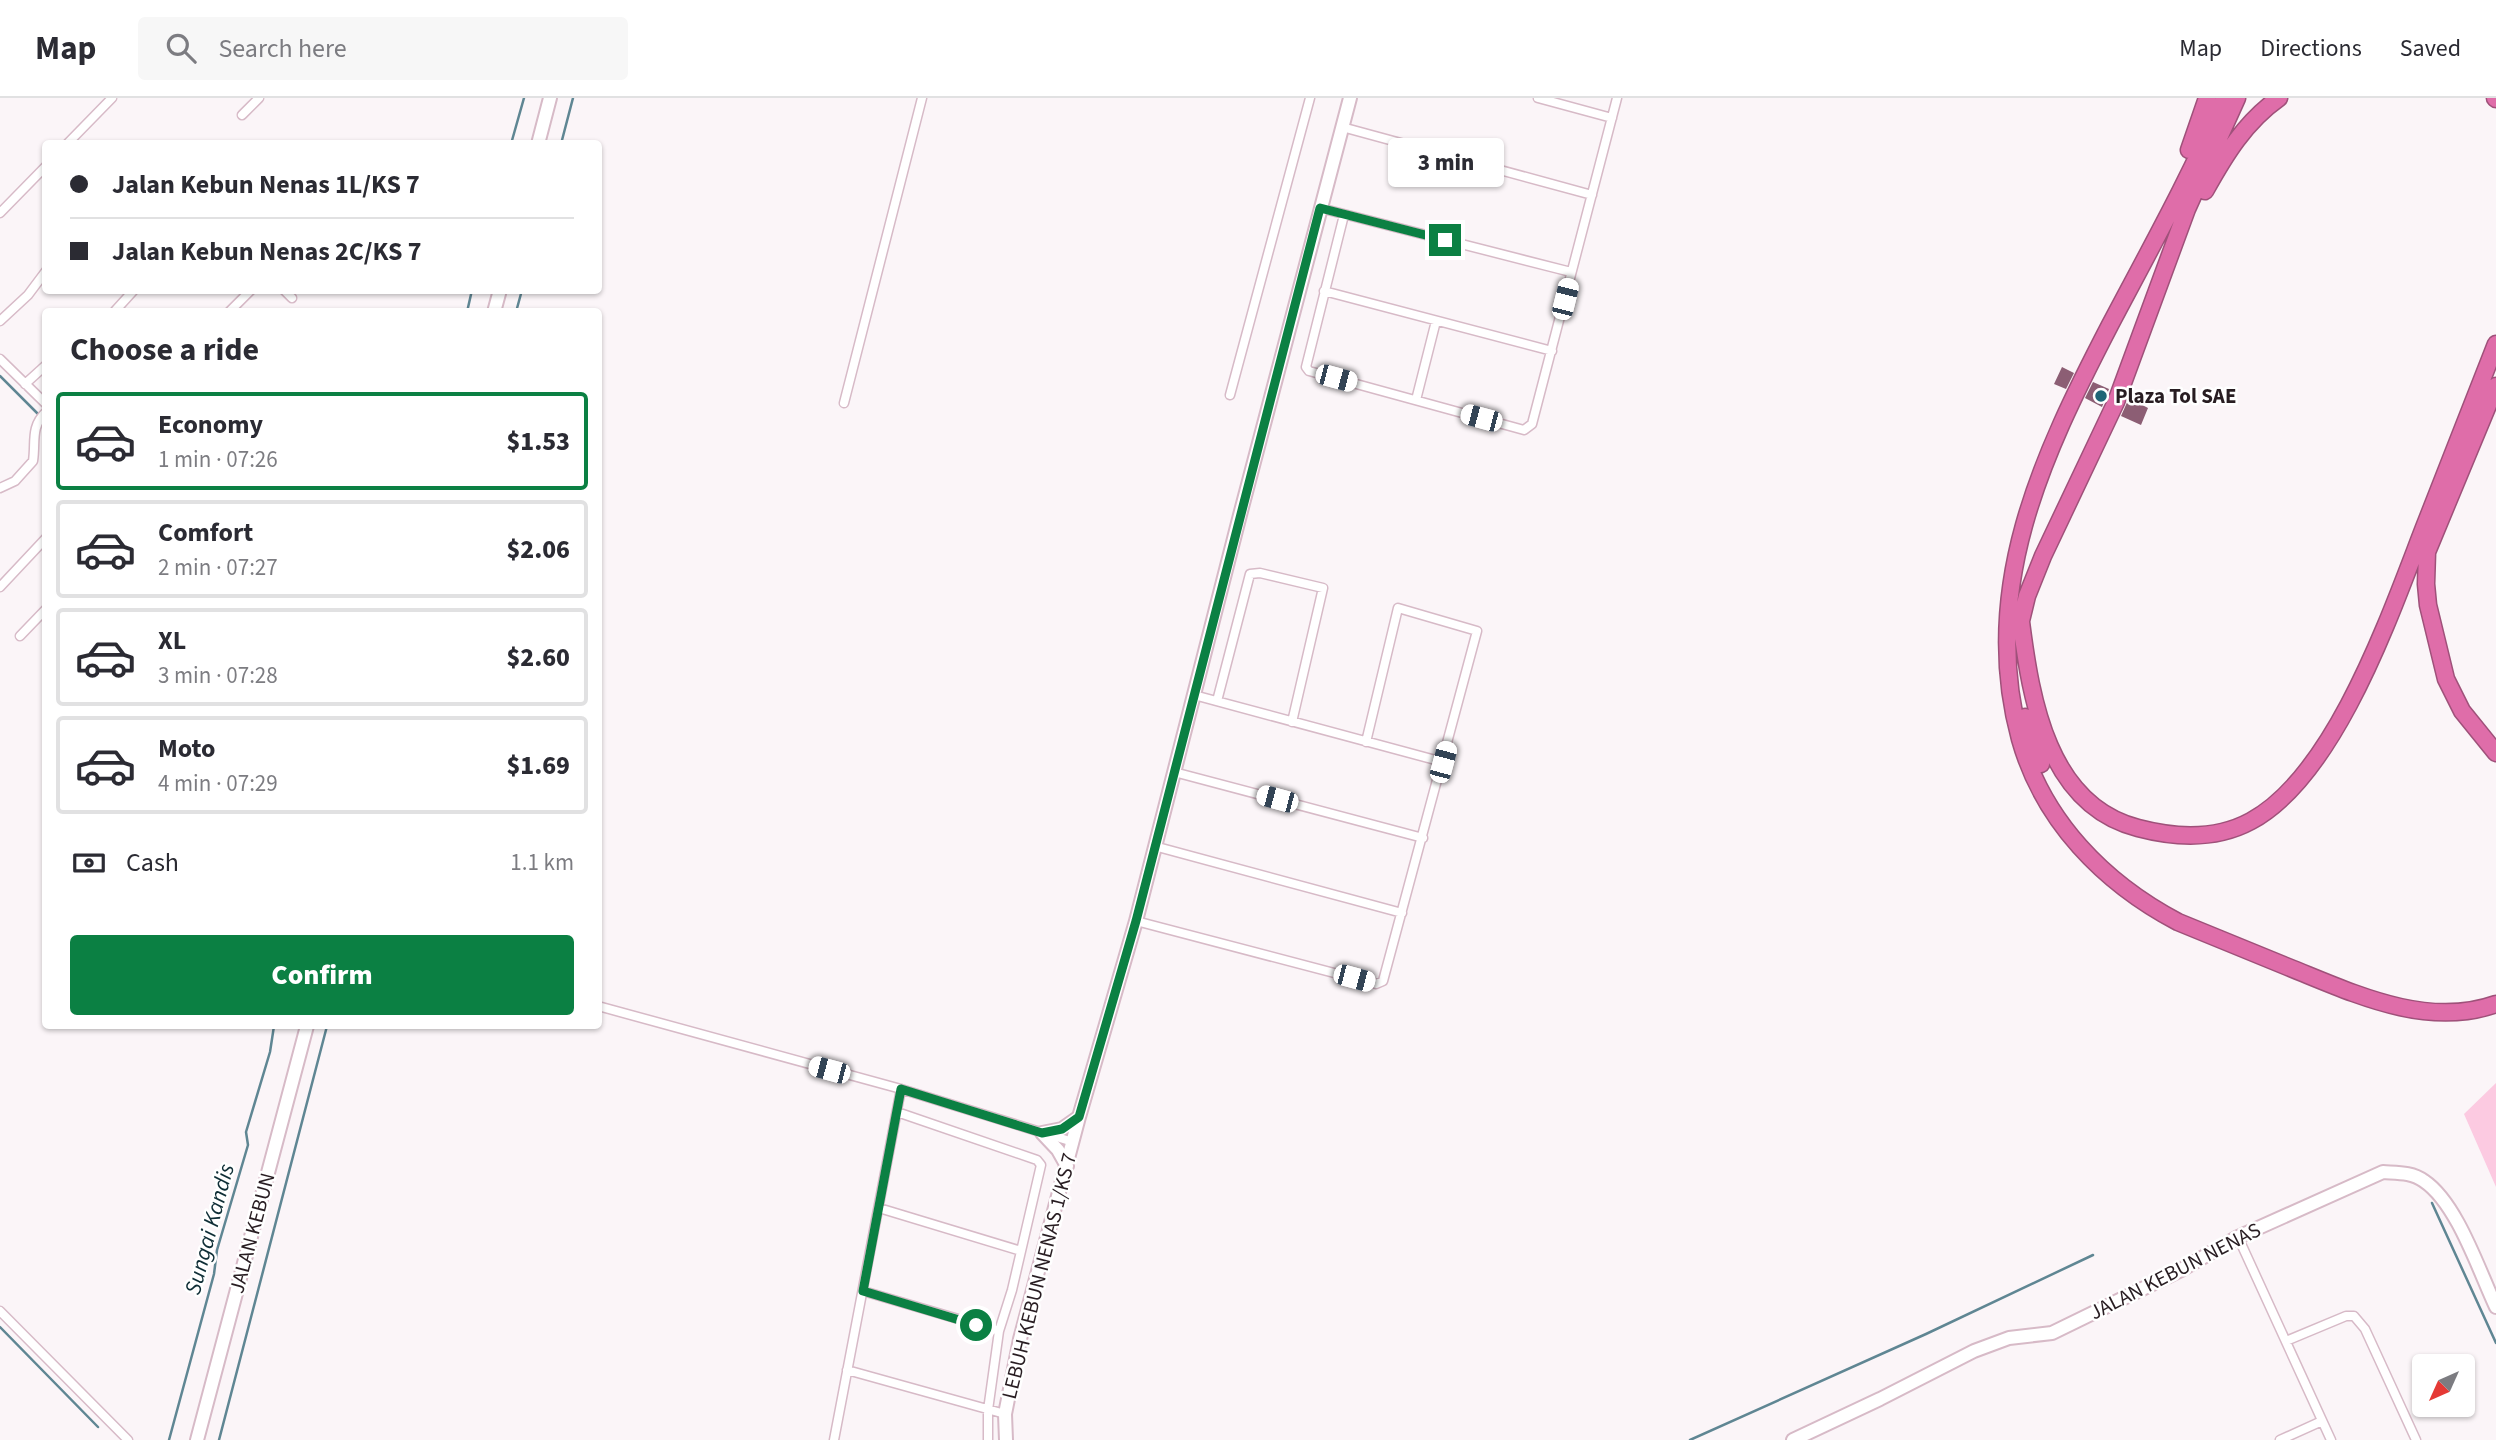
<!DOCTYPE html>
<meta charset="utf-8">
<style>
body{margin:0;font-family:"Source Sans 3",sans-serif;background:#f7f7f7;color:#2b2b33;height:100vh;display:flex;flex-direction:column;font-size:26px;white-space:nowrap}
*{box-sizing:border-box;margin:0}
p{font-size:23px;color:#7c7c81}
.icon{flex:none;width:38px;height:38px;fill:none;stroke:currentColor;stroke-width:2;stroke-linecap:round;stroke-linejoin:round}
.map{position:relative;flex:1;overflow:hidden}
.panel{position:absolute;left:42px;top:210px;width:560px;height:721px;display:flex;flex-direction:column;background:#fff;border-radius:7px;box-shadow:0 2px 5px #0004}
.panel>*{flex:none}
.guide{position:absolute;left:42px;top:42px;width:560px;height:154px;border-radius:7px;box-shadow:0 2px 5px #0004;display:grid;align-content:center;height:154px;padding:0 28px;background:#fff}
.needle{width:46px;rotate:225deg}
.controls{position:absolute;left:2412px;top:1256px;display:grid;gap:14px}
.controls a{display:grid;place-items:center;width:63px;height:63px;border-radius:7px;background:#fff;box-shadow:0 2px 5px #0004;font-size:35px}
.end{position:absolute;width:32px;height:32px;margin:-16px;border:9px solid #0b8043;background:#fff;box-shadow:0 0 0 4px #fff}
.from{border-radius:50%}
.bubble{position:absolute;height:49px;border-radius:7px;background:#fff;box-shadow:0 2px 5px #0004;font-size:23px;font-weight:800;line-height:49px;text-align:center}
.car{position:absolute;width:21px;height:42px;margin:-21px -10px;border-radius:9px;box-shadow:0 0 5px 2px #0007;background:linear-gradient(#fff 24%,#345 0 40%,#fff 0 76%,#345 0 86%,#fff 0)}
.guide b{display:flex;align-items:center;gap:24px;height:66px;font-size:26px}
.guide b+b{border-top:2px solid #e1e1e2}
.guide i{width:18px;height:18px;background:#2b2b33}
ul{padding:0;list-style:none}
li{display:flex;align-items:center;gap:21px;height:98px;margin:0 14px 10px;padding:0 14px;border:4px solid #e1e1e2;border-radius:7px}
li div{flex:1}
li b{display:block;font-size:26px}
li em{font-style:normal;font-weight:800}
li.on{border-color:#0b8043}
li>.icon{width:63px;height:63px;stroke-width:1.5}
h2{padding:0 28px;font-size:32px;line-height:84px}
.pay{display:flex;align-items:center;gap:18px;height:77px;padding:0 28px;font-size:26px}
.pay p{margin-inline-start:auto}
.action{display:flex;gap:14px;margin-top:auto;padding:14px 28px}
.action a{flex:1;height:80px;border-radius:7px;background:#0b8043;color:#fff;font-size:28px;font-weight:800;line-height:80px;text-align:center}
header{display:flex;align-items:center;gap:42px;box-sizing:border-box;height:98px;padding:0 35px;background:#fff;border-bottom:2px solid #e1e1e2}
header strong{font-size:33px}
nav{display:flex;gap:38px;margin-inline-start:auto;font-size:24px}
.search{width:490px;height:63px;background:#f7f7f7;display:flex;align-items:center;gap:18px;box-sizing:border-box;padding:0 24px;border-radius:7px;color:#7c7c81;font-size:26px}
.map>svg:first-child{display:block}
</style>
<header>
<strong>Map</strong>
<div class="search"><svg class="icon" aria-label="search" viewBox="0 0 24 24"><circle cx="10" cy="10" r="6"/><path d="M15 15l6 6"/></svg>Search here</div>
<nav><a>Map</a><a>Directions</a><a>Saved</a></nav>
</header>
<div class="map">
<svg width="2496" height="1342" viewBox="0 0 2496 1342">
<rect width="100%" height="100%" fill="#fbf5f8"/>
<path fill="#fccae1" d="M2496,985V1089L2464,1016Z"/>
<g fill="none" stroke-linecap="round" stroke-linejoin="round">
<path stroke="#5f8693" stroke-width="2.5" d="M511,46L524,0
M561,46L573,0
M467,214L472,192
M516,214L522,192
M0,278L46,324
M2432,1105L2496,1245
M0,1229L98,1329
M169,1342L214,1176L217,1152L248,1047L246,1034L270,954L274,928
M219,1342L327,928
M1690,1342L1926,1236L2093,1157"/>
</g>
<path fill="#8c5e74" d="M2062,269L2074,275L2066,291L2054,286Z
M2093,284L2109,291L2102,309L2085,300Z
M2129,300L2148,310L2141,327L2121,318Z"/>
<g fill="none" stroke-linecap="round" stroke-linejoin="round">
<defs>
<path id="street" d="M1538,0L1612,20
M242,17L259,0
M1342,29L1592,97
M67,46L112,0
M1320,110L1571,174
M0,115L46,68
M1344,117L1306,269L1309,273L1524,332L1532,326L1617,0
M284,192L292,200
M1324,193L1552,253
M114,214L134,192
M229,214L251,192
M0,223L28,197L46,173
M0,261L46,306
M25,286L46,267
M1230,297L1310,0
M1416,302L1436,223
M844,305L922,0
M0,390L15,383L33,363C36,344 30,329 46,314
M0,489L46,440
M20,538L46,511
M1194,597L1443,664
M1217,603L1250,476L1260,475L1323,490L1292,624
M1174,674L1423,740
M1154,748L1402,815
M1136,823L1376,886L1383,883L1477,533L1398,510L1366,644
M598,908L901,991L1073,1044
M897,1014L1037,1062L1041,1067L1012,1192L999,1233L988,1312V1342
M879,1110L1021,1153
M2238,1139L2331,1342
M863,1193L999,1233
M0,1213L128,1342
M2286,1243L2346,1218H2354L2365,1231L2416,1342
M847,1272L1005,1316
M834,1342L901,991
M2280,1342L2322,1323"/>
<path id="secondary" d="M538,46L550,0
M494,214L500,192
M1042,1035L1058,1052L1067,1068
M1042,1035L1062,1031L1079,1019
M197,1342L307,928
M1006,1342L1005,1316L1020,1241L1079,1019L1136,823L1240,417L1350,0
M1793,1342L1880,1301L1974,1253L2009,1240L2052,1235L2181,1172L2238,1139L2383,1074C2397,1075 2412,1074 2424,1083C2457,1105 2479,1173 2496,1209"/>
<path id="highway" d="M2224,0C2191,78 2149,153 2110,227C2042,358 1979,491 2020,641C2043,723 2104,785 2178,824C2214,839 2251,854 2288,869C2353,895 2426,931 2496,906
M2495,0L2496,1
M2189,52L2207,0
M2205,93C2225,57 2245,24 2279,0
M2496,288L2427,454L2426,486L2428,507L2446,581L2462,613L2496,655
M2021,524C2031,602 2048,707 2138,730C2176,740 2216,742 2251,723C2336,677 2391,514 2425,427C2449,367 2472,306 2496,246
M2019,531L2027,498L2043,458L2116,304L2187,111L2237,0
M2025,619L2041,666"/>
</defs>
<use href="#street" stroke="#d7bac7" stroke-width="11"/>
<use href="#secondary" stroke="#d7bac7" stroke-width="16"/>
<use href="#highway" stroke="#9f517a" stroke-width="19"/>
<use href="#street" stroke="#fff" stroke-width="8"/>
<use href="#secondary" stroke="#fff" stroke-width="12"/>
<use href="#highway" stroke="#df6da9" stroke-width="16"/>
</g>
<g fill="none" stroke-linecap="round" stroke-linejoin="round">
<path stroke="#0b8043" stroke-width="9" d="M976,1227L863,1193L901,991L1042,1035L1062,1031L1079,1019L1136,823L1320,110L1445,142"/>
</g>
<circle fill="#206576" stroke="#fff" stroke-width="2.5" cx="2101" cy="298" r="7"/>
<g text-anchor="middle" stroke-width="5" stroke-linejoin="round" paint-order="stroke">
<g font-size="21" font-weight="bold" fill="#281d22" stroke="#fff" text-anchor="start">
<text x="2115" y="305">Plaza Tol SAE</text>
</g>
<g font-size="21" fill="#281d22" stroke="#fff">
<text transform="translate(252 1135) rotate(-75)" y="7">JALAN KEBUN</text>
<text transform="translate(2175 1173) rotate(-27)" y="7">JALAN KEBUN NENAS</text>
<text transform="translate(1039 1178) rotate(-76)" y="7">LEBUH KEBUN NENAS 1/KS 7</text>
</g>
<g font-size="23" font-style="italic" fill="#0f2e36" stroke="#fff">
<text transform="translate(209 1131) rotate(-75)" y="8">Sungai Kandis</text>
</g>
</g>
</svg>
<div class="controls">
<a><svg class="needle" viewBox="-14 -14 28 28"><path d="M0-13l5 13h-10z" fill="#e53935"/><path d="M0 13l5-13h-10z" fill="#7c7c81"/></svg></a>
</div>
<i class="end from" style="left:976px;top:1227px"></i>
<i class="end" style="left:1445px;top:142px"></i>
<div class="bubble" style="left:1388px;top:40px;width:116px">3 min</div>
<i class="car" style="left:1565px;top:201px;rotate:14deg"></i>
<i class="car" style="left:1336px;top:280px;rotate:105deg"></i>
<i class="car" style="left:1481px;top:320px;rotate:285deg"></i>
<i class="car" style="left:1443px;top:664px;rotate:15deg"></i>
<i class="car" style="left:1277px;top:701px;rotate:285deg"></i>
<i class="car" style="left:1354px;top:880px;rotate:105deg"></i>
<i class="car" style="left:829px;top:972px;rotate:285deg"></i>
<div class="guide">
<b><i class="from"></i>Jalan Kebun Nenas 1L/KS 7</b>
<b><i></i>Jalan Kebun Nenas 2C/KS 7</b>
</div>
<section class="panel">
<h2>Choose a ride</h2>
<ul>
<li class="on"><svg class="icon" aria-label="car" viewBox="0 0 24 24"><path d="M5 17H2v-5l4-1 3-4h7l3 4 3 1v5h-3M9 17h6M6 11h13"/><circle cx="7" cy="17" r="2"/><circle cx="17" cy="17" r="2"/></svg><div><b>Economy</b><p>1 min · 07:26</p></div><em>$1.53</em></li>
<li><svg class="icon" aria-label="car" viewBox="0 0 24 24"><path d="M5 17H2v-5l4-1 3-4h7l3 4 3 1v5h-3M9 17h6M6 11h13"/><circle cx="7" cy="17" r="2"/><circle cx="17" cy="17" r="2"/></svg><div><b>Comfort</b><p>2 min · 07:27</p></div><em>$2.06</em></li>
<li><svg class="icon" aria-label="car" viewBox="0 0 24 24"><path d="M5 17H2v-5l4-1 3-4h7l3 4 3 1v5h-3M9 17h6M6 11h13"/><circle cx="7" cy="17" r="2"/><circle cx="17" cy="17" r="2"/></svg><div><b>XL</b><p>3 min · 07:28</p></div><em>$2.60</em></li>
<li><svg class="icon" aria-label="car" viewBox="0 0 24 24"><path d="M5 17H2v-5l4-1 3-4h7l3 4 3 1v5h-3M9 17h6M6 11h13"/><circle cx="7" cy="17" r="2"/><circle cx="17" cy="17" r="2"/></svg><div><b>Moto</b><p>4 min · 07:29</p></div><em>$1.69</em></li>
</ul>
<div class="pay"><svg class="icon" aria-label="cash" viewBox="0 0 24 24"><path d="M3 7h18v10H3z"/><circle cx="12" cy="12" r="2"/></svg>Cash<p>1.1 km</p></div>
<div class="action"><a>Confirm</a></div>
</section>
</div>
